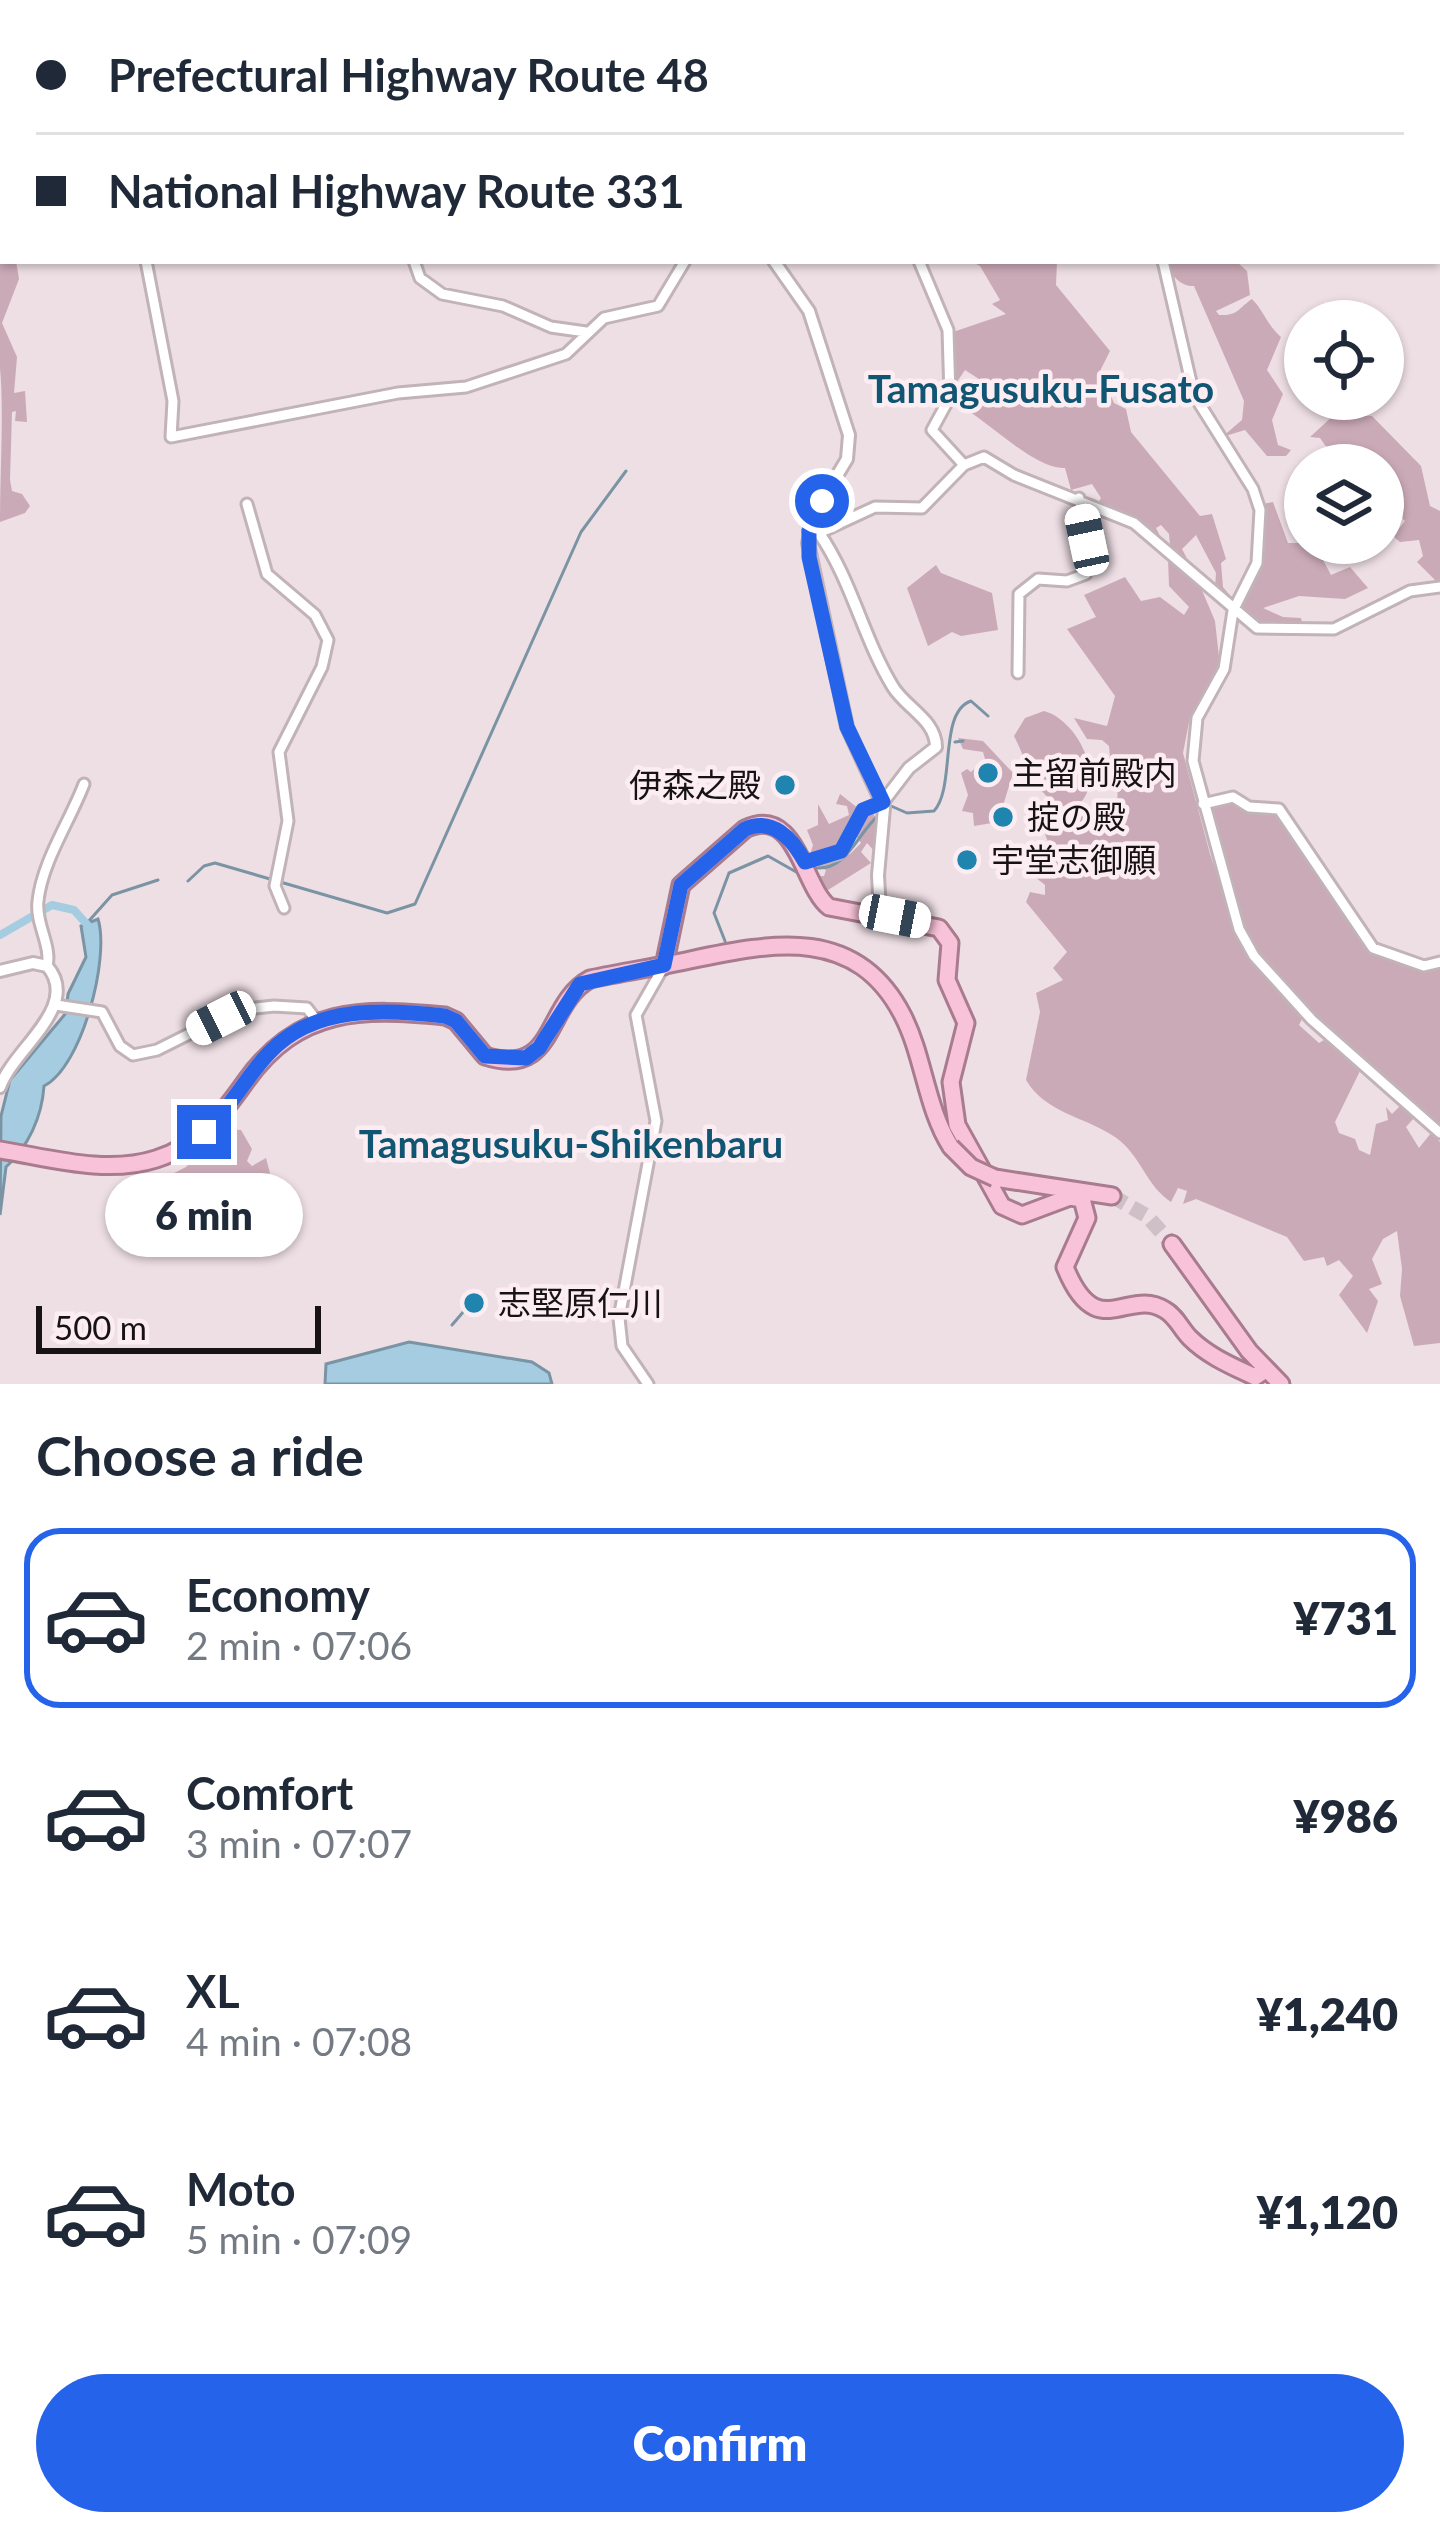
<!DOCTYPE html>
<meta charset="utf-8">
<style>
body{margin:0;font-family:Lato,"Noto Sans JP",sans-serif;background:#f6f6f7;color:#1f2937;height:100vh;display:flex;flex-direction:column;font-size:45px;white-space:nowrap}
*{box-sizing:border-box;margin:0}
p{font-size:39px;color:#747a83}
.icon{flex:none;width:66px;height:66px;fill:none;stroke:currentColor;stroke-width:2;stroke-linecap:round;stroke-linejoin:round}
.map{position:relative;height:1384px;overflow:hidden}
.panel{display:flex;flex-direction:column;background:#fff;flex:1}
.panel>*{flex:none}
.banner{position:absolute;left:0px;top:0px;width:1440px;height:264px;box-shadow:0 3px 9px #0004;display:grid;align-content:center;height:264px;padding:0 36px;background:#fff}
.tools{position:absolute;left:1284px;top:300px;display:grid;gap:24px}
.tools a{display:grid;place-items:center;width:120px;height:120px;border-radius:50%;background:#fff;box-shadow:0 3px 9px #0004;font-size:60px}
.scale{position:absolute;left:36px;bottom:30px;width:285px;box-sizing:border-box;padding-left:12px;border:6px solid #171214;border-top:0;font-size:33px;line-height:42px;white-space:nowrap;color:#171214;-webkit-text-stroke:9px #fbedf2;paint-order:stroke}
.end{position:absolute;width:54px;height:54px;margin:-27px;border:15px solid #2563eb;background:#fff;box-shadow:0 0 0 6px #fff}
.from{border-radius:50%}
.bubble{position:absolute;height:84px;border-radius:42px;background:#fff;box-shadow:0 3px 9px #0004;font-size:39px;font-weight:800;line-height:84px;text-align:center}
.car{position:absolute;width:36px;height:72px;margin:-36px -18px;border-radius:15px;box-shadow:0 0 9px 3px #0007;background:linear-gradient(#fff 24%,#345 0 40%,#fff 0 76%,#345 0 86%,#fff 0)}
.banner b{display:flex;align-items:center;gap:42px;height:114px;font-size:45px}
.banner b+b{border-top:3px solid #e0e1e3}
.banner i{width:30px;height:30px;background:#1f2937}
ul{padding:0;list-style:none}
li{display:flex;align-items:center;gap:36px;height:180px;margin:0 24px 18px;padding:0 12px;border:6px solid transparent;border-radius:36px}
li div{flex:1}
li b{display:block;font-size:45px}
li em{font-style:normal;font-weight:800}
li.current{border-color:#2563eb}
li>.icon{width:108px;height:108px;stroke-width:1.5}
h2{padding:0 36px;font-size:54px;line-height:144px}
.action{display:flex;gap:24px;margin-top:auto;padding:24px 36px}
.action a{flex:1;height:138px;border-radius:72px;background:#2563eb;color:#fff;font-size:48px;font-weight:800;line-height:138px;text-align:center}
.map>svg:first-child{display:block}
</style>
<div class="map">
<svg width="1440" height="1384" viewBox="0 0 1440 1384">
<rect width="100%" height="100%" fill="#eedfe5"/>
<path fill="#cbaab7" d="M0,123L3,261H16L19,279L2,323L17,357L14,393L25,391L27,422L15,421L16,411L12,412L10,480L12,491L22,494L30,506L25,513L0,522C0,471 4,411 0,368Z
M970,261H1057L1056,285L1110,351L1100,371L1114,403L1126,409L1131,432L1200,516L1212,514L1226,559L1221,563L1223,587L1232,598L1228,600L1215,588L1216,573L1196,535L1182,549L1193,570L1170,546L1169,534L1161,525L1156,528L1162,540L1098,503L1101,498L1092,484L1071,490L1065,468C1036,470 990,423 965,409L962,394L982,398L999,392L965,370L955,385L953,332L1006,314L992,304L1000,300L980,266Z
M1165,261H1236L1247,271L1250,295L1216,311L1219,315C1239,316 1238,308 1252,299C1264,311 1267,325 1281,337L1267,370L1283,394L1272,420L1278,445L1291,450L1286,456H1267L1245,430L1222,437L1242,420L1244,401L1194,286C1180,287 1169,273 1165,261Z
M1335,414L1372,416L1421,466L1430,506L1440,511V585L1417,562L1423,556L1419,540L1400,542L1393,536L1405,521L1396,512L1383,523V465H1323L1327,448L1320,438L1310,437Z
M1273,502L1288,543H1306L1330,555L1323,560L1331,575L1350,567L1368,588L1345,599L1299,596L1263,608L1283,617L1301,618L1303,626L1264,624L1237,609L1258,570L1262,504Z
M1168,559L1201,588L1215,621L1220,666L1190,717L1183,753L1210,854L1245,954L1302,1019L1299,1025L1319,1043L1324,1040L1360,1071L1335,1122L1339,1133L1355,1139L1359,1150L1370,1155L1376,1124L1388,1120L1386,1107L1392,1114L1400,1106L1414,1118L1406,1127L1419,1148L1431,1133L1440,1142V1343L1414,1346L1400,1296L1402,1269L1397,1231L1383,1239L1372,1259L1382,1284L1369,1289L1378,1301L1367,1333L1339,1295L1353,1276L1339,1260L1327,1266L1324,1257L1304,1261L1287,1237L1196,1199L1183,1204L1187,1191L1178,1188L1171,1202C1146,1186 1141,1155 1115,1137C1086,1117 1045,1113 1026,1080L1040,1012L1036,993L1063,980L1053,968L1067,952L1026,902L1030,892L1045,895V885L1035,877L1052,852L1041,824L1048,822V817L1069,820L1117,806L1118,784L1103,764L1110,757L1109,746L1102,740L1087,739L1074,718L1107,726L1115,696L1067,629L1096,617L1084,595L1125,577L1141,601L1160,597L1184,615L1189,607L1169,586Z
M936,565L941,573L992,593L998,630L961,636L952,632L928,646L907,588Z
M1044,711C1078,720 1108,781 1077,806C1041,814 1028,763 1014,736L1025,718Z
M958,738L983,741L1013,773L998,822L974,826L973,813L962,811L968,795L961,773L967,769L971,772L985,759L983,752L963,749Z
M840,794L859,809L835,852L810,855L813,845L807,830L818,825V804L829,824L849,815L847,806L836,804Z
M1232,799L1277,809L1368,948L1380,957L1440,965V1126L1308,1011L1252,946L1207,805Z
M871,809L879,825L876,853L867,843L861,852L871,863L828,890L816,876H824L826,870L812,865L850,854L861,843L854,833Z
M216,1128L241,1130L252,1149L247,1161L252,1166L266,1158L274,1188L256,1198L264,1204L276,1200V1210L266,1218L233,1192L220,1209L242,1233L196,1227L178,1231L158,1215L171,1199L166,1177L186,1167L205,1148L201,1140Z"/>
<path fill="#a5cce1" stroke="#7a94a4" stroke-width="3" d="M98,919C110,958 82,1067 44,1086C42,1117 28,1147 6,1167L0,1215L1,1116L10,1080L66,1013L68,994L86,957L81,926Z
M409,1342L532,1362L549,1373L552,1384H325L326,1364Z"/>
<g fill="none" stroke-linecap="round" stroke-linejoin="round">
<path stroke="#7a94a4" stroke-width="3" d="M0,203L3,199
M955,742L963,741
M891,806L907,813L934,811C956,787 938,712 971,701L988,716
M811,867C846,875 857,833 878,816
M188,881L204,866L215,863L387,913L415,904L581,532L626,471
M87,923L112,895L158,880
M725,941L714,913L729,873L768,856L798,873
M452,1325L470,1304"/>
<path stroke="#a5cce1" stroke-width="8" d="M0,935L52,905L74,910L92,930"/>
<path stroke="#cec0c6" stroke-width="15" stroke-dasharray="15 8" stroke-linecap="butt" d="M1112,1196L1147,1216L1172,1244"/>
<defs>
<path id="tertiary" d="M726,3L728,0
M0,56L3,54
M1437,202L1440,204
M146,261L173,401L171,437L398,393L466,387L566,354L604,318L658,306L685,261
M414,261L420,278L442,294L503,306L551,327L586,332
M919,261L948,330L950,397L932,430L964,465
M1163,261L1194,395L1253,489L1260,510L1257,563L1233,611L1224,669L1197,718L1193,761L1239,929L1254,956L1312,1020L1440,1133
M247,504L267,574L315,615L328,640L322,667L279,752L288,821L275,886L284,908
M819,533L875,507L922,508L964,465L984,457L1014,475L1134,523L1257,628L1334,629L1410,591L1440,587
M1018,673L1019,594L1038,579L1067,581L1086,574L1091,557L1079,498
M1203,804L1233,797L1249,807L1279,809L1373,948L1424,966L1440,962
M805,862L838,854L863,810L883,802
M47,966C52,946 35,923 38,901C42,862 70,821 84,784
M56,1005L102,1012L120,1046L133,1055L157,1050L237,1010L274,1006L307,1008L317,1021
M648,1384L622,1346L619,1318L656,1121L636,1015L664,966"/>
<path id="secondary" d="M588,0L589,3
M774,261L809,311L849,435L847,459L817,509L808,543L847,727L884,808L878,875L880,913
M809,531L819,533C852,581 863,638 893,687C906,708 936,720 936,747L909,768L883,802
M0,971L33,963L47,966C82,1006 13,1049 0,1087"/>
<path id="trunk" d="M664,966L681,885L745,829C797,804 802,886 829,907L939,928L950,943L947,980L966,1023L951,1082L957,1125L1002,1206L1022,1215L1070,1197L1082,1199L1087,1218L1065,1267C1097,1346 1128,1286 1165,1310C1176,1316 1181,1329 1190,1338C1208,1356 1232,1366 1255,1377L1265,1370
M0,1150C50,1158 106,1175 156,1159C198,1146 222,1115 246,1081C299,1007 361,1008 445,1016L456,1021L485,1056C557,1079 544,1004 590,979C623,972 657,967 690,960C774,942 857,926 903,1016C924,1057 926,1108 951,1147
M995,1178L1112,1196
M1172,1244L1249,1351L1281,1384"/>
</defs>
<use href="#tertiary" stroke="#c1b3b8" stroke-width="15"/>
<use href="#secondary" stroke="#c1b3b8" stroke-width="16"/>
<use href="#trunk" stroke="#a97b8e" stroke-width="21"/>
<use href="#tertiary" stroke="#fff" stroke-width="9"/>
<use href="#secondary" stroke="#fff" stroke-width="10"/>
<use href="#trunk" stroke="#f8c3d8" stroke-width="15"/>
<defs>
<path id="trunk-bridge" d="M951,1147L971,1167L995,1178"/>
</defs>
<use href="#trunk-bridge" stroke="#a97b8e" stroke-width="21" stroke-linecap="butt"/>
<use href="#trunk-bridge" stroke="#f8c3d8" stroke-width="15"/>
</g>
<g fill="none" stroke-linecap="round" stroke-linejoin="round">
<path stroke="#2563eb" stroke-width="15" d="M204,1132C230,1109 245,1078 269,1053C315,1004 384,1010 445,1016L456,1021L485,1056L526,1058L539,1048L580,984L664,965L681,885L745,829C772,817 792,838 805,862L841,851L863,810L883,802L847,727L809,557V531L822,501"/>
</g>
<g fill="#1f84ae" stroke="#fbedf2" stroke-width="4.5">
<circle cx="988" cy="773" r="12"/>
<circle cx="785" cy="785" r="12"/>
<circle cx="1003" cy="817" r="12"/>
<circle cx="967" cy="860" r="12"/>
<circle cx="474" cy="1303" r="12"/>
</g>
<g text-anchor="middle" stroke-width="9" stroke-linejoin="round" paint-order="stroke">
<g font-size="33" fill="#171214" stroke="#fbedf2" text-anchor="start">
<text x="1012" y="785">主留前殿内</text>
<text x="761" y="797" text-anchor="end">伊森之殿</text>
<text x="1027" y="829">掟の殿</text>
<text x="991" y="872">宇堂志御願</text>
<text x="498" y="1315">志堅原仁川</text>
</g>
<g font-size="39" font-weight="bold" fill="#105673" stroke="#fbedf2">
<text x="1041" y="403">Tamagusuku-Fusato</text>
<text x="571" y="1158">Tamagusuku-Shikenbaru</text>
</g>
</g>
</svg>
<div class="tools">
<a><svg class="icon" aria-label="locate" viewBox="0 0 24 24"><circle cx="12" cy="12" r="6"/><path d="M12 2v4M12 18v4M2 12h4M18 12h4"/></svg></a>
<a><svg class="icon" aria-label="layers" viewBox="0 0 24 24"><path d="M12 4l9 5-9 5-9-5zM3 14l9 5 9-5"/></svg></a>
</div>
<div class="scale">500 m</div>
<i class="end from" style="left:822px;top:501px"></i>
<i class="end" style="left:204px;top:1132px"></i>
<div class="bubble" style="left:105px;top:1173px;width:198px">6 min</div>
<i class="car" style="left:1087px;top:540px;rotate:348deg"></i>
<i class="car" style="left:895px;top:916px;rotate:101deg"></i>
<i class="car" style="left:221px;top:1018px;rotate:243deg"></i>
<div class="banner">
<b><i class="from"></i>Prefectural Highway Route 48</b>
<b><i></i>National Highway Route 331</b>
</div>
</div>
<section class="panel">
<h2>Choose a ride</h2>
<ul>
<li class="current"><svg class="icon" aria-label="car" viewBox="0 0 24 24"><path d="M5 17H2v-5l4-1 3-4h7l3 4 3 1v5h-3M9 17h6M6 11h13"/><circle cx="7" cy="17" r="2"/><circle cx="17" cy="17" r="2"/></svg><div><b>Economy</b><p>2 min · 07:06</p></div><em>¥731</em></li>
<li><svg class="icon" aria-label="car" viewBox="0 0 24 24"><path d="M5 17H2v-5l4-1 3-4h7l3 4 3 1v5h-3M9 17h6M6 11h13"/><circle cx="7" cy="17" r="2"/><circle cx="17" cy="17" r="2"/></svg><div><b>Comfort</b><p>3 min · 07:07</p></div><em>¥986</em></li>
<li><svg class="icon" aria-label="car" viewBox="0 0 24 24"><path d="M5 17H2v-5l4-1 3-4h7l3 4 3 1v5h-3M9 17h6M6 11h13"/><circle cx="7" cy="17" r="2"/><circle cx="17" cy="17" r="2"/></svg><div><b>XL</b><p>4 min · 07:08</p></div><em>¥1,240</em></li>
<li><svg class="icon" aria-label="car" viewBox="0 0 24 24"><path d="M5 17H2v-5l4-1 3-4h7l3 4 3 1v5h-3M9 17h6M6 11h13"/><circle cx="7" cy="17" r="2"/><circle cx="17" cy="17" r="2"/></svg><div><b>Moto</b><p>5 min · 07:09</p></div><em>¥1,120</em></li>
</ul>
<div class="action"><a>Confirm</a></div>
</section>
